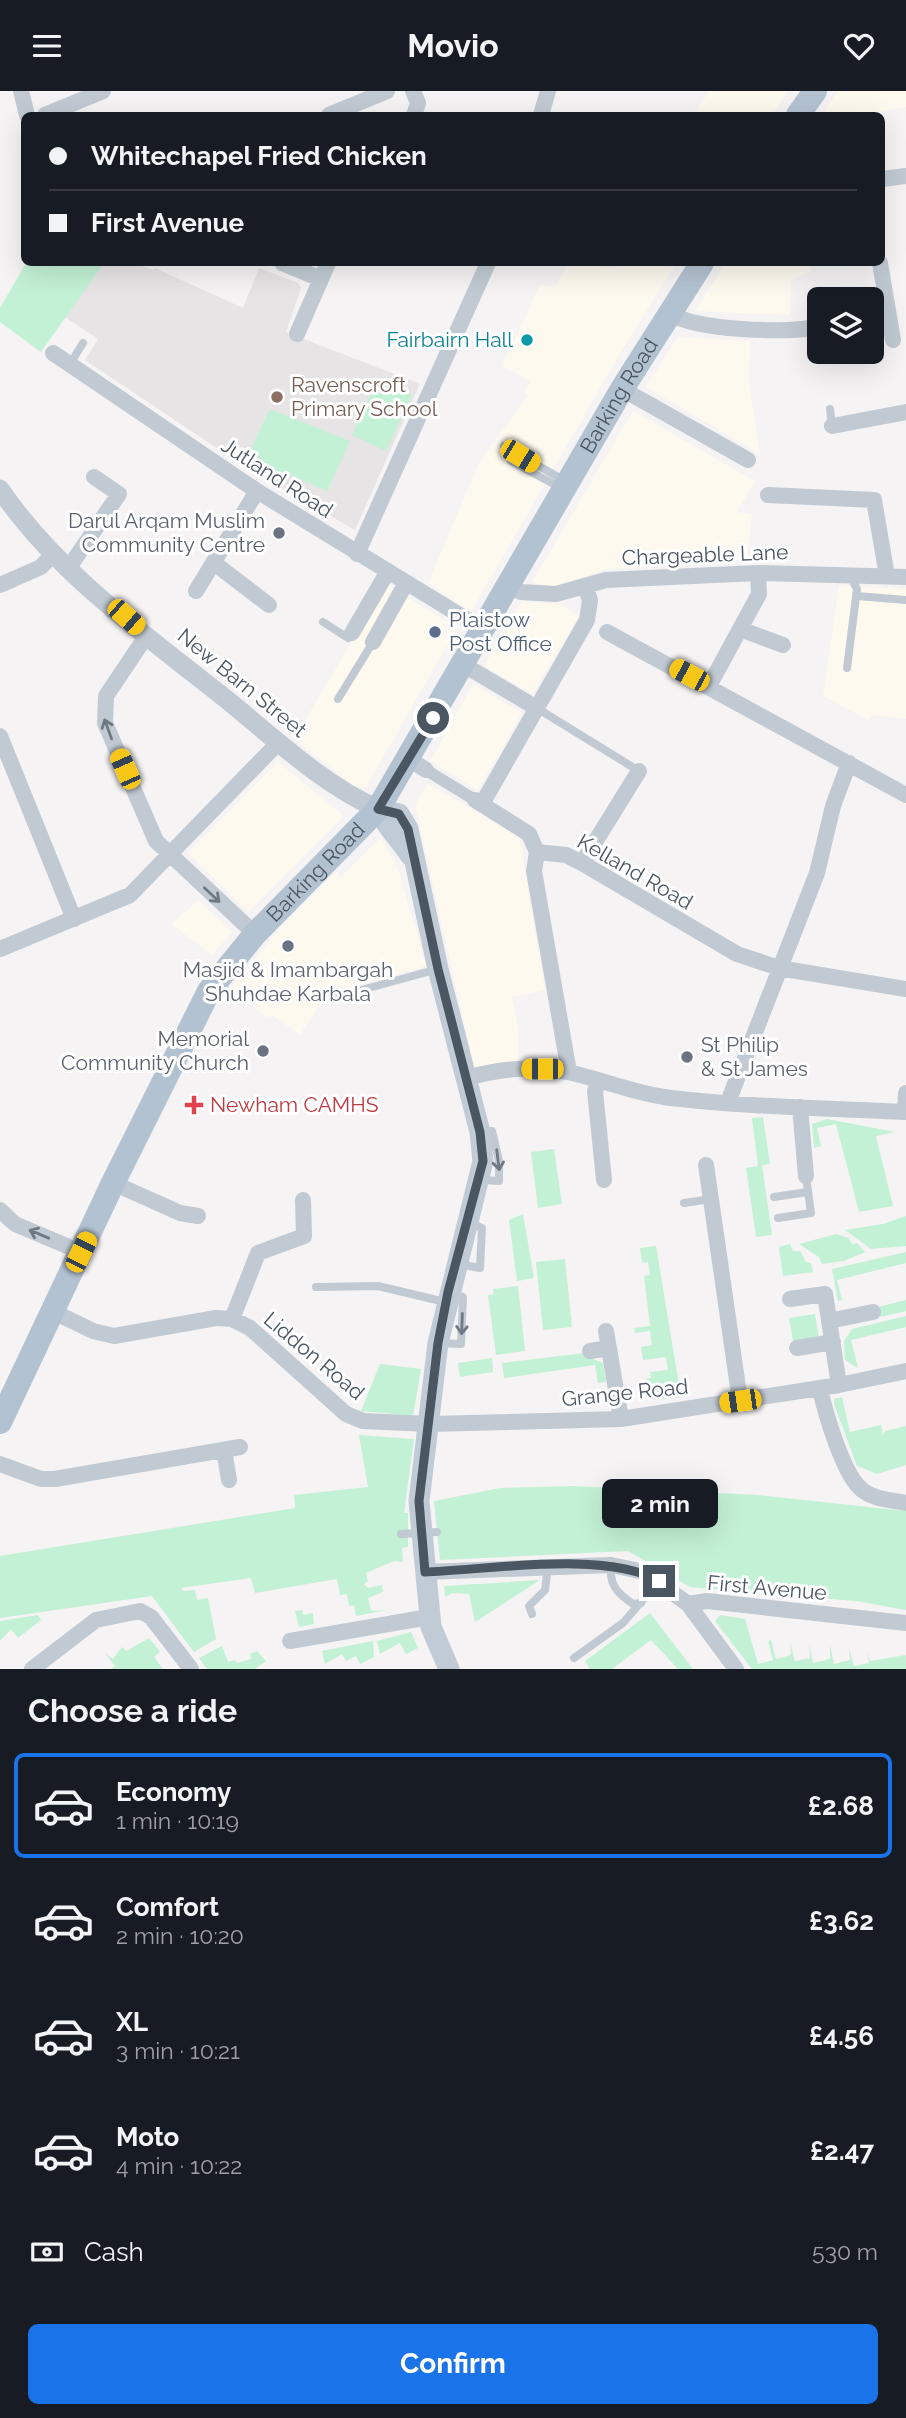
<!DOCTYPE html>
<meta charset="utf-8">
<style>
body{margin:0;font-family:Raleway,sans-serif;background:#242831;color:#f1f3f6;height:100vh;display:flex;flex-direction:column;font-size:26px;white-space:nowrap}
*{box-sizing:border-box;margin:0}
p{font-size:23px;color:#9ea1a6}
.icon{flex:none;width:38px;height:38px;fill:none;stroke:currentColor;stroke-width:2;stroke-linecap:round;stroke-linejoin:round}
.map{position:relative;height:1578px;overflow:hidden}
.sheet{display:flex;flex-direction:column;background:#171b24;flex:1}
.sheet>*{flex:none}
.hud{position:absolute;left:21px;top:21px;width:864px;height:154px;border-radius:10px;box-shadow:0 7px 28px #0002;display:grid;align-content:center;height:154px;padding:0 28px;background:#171b24}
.buttons{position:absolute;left:807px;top:196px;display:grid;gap:14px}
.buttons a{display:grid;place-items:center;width:77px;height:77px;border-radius:10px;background:#171b24;box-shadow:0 7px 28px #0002;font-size:35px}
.end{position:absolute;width:32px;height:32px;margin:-16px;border:9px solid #4a5661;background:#fff;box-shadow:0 0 0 4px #fff}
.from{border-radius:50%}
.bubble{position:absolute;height:49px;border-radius:10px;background:#171b24;box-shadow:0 7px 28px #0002;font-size:23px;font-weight:700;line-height:49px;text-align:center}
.car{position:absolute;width:21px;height:42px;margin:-21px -10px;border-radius:9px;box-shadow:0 0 5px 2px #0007;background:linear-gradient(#f5c518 24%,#345 0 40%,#f5c518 0 76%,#345 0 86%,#f5c518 0)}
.hud b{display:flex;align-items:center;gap:24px;height:66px;font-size:26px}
.hud b+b{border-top:2px solid #363941}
.hud i{width:18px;height:18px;background:#f1f3f6}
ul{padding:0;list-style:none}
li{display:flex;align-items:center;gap:21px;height:105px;margin:0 14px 10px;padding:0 14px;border:4px solid transparent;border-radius:10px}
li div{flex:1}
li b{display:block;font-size:26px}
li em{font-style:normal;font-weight:700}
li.selected{border-color:#1a73e8}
li>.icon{width:63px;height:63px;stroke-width:1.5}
h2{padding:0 28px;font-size:32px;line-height:84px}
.pay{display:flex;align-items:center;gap:18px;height:77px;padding:0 28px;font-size:26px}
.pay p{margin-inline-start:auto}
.button{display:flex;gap:14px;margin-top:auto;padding:14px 28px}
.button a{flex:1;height:80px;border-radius:10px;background:#1a73e8;color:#fff;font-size:28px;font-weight:700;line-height:80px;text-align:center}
header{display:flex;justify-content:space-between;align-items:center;height:91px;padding:0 28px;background:#171b24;font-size:32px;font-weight:700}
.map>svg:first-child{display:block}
</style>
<header><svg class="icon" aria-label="menu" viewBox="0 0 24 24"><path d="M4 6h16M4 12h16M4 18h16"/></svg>Movio<svg class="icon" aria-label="heart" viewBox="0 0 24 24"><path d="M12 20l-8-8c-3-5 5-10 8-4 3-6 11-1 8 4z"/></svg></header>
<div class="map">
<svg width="906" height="1578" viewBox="0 0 906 1578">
<rect width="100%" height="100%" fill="#f5f3f3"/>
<path fill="#fdf9ef" d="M709,0H788L772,24H694Z
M838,0H906V16L866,24H822Z
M568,172H590L616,178L617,172H676L618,266L471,521L428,492L479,372L528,304L524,301L531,290L502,275L540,194L555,197Z
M726,172H809L811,180L791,188L790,224L694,220Z
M678,246L750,250L749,291L760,363L646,296Z
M633,320L755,390L737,421L752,423L747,469L607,478L553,496L532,491Z
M386,493L457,537L366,696L362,697L352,693L294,648Z
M839,495L906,498V628L872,624L868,629L823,605Z
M522,510L562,514L579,525L532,603L484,575Z
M473,593L522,622L478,699L430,670Z
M278,671L344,725L248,821L188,762Z
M428,693L519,745L545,899L512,906L518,937V971L475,981L415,714Z
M381,746L398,778L426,875L327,902L300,944L273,925L269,927L257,919L254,911L232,895L282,835L337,780L341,786Z
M199,809L232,841L212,864L171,833Z"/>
<path fill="#e6e4e5" d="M104,172H133L154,179L155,177L243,217L259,177L298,192L301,197L286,241L420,293L355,439L248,378L85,269L98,248L65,226Z"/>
<path fill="#c3f1d5" d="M26,172H104L41,261L0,231V217Z
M378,288L412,304L386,360L352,344Z
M270,318L350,350L327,400L287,383L279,398L243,375Z
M763,1026L770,1073L762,1074L772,1144L756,1146L746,1077L758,1075L752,1027Z
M827,1028L895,1041L876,1045L893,1115L859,1121L836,1033L817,1037L821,1055L814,1057L812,1033Z
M554,1058L562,1113L538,1117L531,1061Z
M523,1123L534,1187L517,1190L509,1129Z
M906,1125V1155L871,1158L845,1139L883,1133Z
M836,1143L849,1147L852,1153L857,1152L865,1161L844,1170L822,1173L819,1166L799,1153Z
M790,1153L793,1160H800L806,1171L811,1172L813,1181L783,1185L779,1156Z
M656,1155L681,1306L656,1309L654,1294L647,1295L646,1288L651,1287L650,1281L668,1279L666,1266L643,1269L641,1256L652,1254L650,1240L635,1242L634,1237L650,1235L644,1185L650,1184L648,1171L642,1172L640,1157Z
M906,1161V1172L837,1189L842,1209L838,1210L832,1178Z
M565,1168L572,1236L543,1239L536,1171Z
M518,1195L525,1260L496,1264L488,1204L494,1203L493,1198Z
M906,1209V1220L880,1226L878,1216Z
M815,1223L819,1247L793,1250L789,1227Z
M906,1225V1236L851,1249L858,1277L845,1269L844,1250L852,1238Z
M585,1262L586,1265L603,1272L606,1291L598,1292L595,1274L504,1287L502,1272Z
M492,1267L493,1281L460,1286L458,1272Z
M380,1273L421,1278L413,1325L361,1320Z
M842,1306L850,1341L881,1334L883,1344L885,1340L906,1335V1374L877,1383L857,1375L834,1313V1308Z
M359,1344L414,1348L404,1422H408V1456L402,1457L403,1471L394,1470L366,1482L368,1490L364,1493L368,1497L382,1494L383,1501L368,1507L371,1520L387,1519L356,1525L354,1514L349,1515L347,1503L340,1504L337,1488L255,1502L251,1487L181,1497L184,1500L195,1499L197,1509L208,1507L216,1548L194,1561L152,1505L0,1527V1465L295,1417L294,1404L368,1396Z
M573,1395L758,1404L906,1420V1519L856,1510L690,1496L628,1460L440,1469L434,1410L500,1397Z
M540,1489L475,1531L469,1503L453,1502L445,1506L444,1495Z
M302,1519L303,1524L313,1522L314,1533L299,1536L295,1520Z
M650,1522L693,1578H678L651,1549L612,1578H590L585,1570Z
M38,1524L41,1529L18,1547L11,1538L0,1550V1530Z
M720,1524L745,1528L758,1573L773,1569L768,1550L771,1549L776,1568L791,1564L790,1551L795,1570L810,1567L809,1553L813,1572L830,1568V1554L834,1573L850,1569L849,1557L854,1575L869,1572L868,1560L870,1570L906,1564V1578H752L715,1530Z
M411,1541L418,1557L406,1563L400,1552L380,1563L377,1550Z
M149,1547L160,1561L154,1566L163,1578H111L115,1575L105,1562L113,1568L122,1556L126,1560Z
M373,1550L374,1566L360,1573L356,1565L346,1570L342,1563L325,1573L322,1560Z
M222,1555L228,1571L234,1569L238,1572L251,1568L250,1563L257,1560L266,1570L255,1578H207L199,1567Z"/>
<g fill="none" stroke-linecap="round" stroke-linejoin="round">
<path stroke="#c1cad2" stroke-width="8" d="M70,273L83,252
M830,318L832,335
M504,355L565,390
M511,370L561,397
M857,505L906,509
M323,531L348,547L351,542
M847,577L857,498L850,485
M338,608L373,551
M535,616L639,680
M336,906L438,878
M480,1041L492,1040L499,1070V1090L482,1089
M774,1106L808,1101
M684,1112L711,1108
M778,1127L811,1122L806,1085
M459,1173L480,1177L482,1137L470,1131
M316,1196L378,1195L445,1211
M440,1252L461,1253L463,1206L451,1202
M401,1443L437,1441
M611,1474C609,1494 617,1502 633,1513L641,1512
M532,1523L529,1515L545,1499L548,1475
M574,1567L623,1532L659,1490"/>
<path stroke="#c1cad2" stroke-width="12" d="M426,679L475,709"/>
<path stroke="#c1cad2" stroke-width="16" d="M21,0L27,24
M413,0L418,12L414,24
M45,24L103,0
M329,24L387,0
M541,24L548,0
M882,88L906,85
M282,172L321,188
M880,172L893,249
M669,222C697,240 785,242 819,236
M297,243L328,172
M53,262L257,400L484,539
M622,298L748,369
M832,335L906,321
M768,404L874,409L887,485
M357,463L488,172
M214,472L269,514
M68,478L119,403L94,386
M0,494L41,476L52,464
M509,495L521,501L556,503L606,489L758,482L906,486
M196,500L257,400
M740,538L783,554
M607,541L906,704
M352,542L388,480
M147,544L106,605L105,632L156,750L255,843
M373,551L406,492
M464,574L535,616
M709,595L759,503L758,482
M0,645L74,828
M409,668L426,679
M475,709L529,743L537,761L566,764L582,772L737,863L779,877L906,898
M482,713L587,529L590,509L585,495
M537,761L534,780L569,981
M582,772L639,680
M0,858L130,804L279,651
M466,987C499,978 533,974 567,981C602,988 635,1003 671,1007C749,1016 828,1017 906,1021
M598,992L595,1000L604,1089
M728,1011L817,782L833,715L849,672
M800,1016L806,1085
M905,1021L906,1002
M706,1074L740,1310
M113,1092L180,1122L198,1125
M0,1119L15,1133L81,1161
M790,1208L825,1203L839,1294
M54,1221L93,1240L114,1245L216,1227L232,1228L250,1237L346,1323L363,1330L429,1333L621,1328L839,1294L906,1280
M232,1228L258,1162L304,1145L303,1109
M829,1230L873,1221
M606,1240L621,1328
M797,1257L833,1251
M590,1260L609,1257
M820,1298C825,1321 842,1379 859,1396C870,1408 891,1409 906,1412
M224,1359L229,1389
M0,1373L41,1388H55L240,1356
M425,1481L611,1474L644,1481L688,1513L707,1510L906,1532
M688,1513L736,1578
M290,1550L429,1526
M32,1578L96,1529L140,1520L151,1526L191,1578"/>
<path stroke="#c1cad2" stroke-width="19" d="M0,398C59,485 150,547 231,612C276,649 324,694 378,718"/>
<path stroke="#c1cbd6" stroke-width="21" d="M378,718L399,723L408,738L438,878L480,1041L483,1070L438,1252L419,1410L431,1536L449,1578
M378,718C386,736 399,747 410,764"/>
<g stroke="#b3c2d1" stroke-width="24">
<path d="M798,24L815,0"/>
<path id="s1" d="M0,1331L113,1092L209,900L255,843L378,718L622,298L702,172"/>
</g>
</g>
<defs><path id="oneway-shaft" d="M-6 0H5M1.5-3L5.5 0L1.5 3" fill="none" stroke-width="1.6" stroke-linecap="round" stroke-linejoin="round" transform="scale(1.75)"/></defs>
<g stroke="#6e7983">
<use href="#oneway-shaft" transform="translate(108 638) rotate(-110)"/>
<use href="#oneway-shaft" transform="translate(212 804) rotate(43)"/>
<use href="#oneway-shaft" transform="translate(498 1069) rotate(83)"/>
<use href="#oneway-shaft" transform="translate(39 1143) rotate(-157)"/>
<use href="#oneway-shaft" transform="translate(462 1233) rotate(92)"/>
</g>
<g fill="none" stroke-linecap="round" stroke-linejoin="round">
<path stroke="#4a5661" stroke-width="9" d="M433,627L378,718L399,723L408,738L438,878L480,1041L483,1070L448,1201L438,1252L419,1410L425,1481C488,1479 606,1459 659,1490"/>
</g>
<circle fill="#0f9aa8" stroke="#fff" stroke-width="2.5" cx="527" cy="249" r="7"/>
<circle fill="#8d6e63" stroke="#fff" stroke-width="2.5" cx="277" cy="306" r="7"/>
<g fill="#6b7280" stroke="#fff" stroke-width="2.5">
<circle cx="279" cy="442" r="7"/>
<circle cx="288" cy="855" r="7"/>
<circle cx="263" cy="960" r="7"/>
<circle cx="687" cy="966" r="7"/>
</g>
<circle fill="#5c6f8a" stroke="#fff" stroke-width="2.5" cx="435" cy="541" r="7"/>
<path fill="#e0444e" stroke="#fff" stroke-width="2.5" d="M190.5 1003.5h7v7h7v7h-7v7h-7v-7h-7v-7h7z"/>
<g text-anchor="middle" stroke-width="6" stroke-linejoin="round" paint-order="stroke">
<g font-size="21" fill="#0d838f" stroke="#fff" text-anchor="end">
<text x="513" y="256">Fairbairn Hall</text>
</g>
<g font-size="21" fill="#785e54" stroke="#fff" text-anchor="start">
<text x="291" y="301">Ravenscroft<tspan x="291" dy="24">Primary School</tspan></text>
</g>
<g font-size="21" fill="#4a5661" stroke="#fff">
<text dy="7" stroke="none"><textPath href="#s1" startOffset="1206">Barking Road</textPath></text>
<text transform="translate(277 387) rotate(33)" y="7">Jutland Road</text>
<text transform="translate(705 464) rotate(-2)" y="7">Chargeable Lane</text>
<text transform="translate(242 592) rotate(39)" y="7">New Barn Street</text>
<text dy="7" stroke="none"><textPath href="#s1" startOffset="639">Barking Road</textPath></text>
<text transform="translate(635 781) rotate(30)" y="7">Kelland Road</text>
<text transform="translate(314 1265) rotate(40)" y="7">Liddon Road</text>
<text transform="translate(625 1302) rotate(-6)" y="7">Grange Road</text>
<text transform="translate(767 1497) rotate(5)" y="7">First Avenue</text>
</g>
<g font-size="21" fill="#5b616d" stroke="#fff" text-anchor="end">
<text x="265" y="437">Darul Arqam Muslim<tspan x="265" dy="24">Community Centre</tspan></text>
<text x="288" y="886" text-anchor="middle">Masjid &amp; Imambargah<tspan x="288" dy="24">Shuhdae Karbala</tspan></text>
<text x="249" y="955">Memorial<tspan x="249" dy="24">Community Church</tspan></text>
<text x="701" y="961" text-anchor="start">St Philip<tspan x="701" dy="24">&amp; St James</tspan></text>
</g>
<g font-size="21" fill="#4e5e75" stroke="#fff" text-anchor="start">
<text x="449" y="536">Plaistow<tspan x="449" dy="24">Post Office</tspan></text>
</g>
<g font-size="21" fill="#be3a42" stroke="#fff" text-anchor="start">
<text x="210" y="1021">Newham CAMHS</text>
</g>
</g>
</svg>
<div class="buttons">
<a><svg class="icon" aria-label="layers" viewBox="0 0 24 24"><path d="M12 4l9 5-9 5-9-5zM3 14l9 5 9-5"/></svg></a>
</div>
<i class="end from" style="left:433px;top:627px"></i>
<i class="end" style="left:659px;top:1490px"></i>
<div class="bubble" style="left:602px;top:1388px;width:116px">2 min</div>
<i class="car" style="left:520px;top:365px;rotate:121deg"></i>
<i class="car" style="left:126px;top:526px;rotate:131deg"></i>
<i class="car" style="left:689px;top:584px;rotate:298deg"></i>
<i class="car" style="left:125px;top:678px;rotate:336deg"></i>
<i class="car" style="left:542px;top:978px;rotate:270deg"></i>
<i class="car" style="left:81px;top:1161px;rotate:26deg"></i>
<i class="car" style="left:740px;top:1310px;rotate:262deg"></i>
<div class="hud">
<b><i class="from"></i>Whitechapel Fried Chicken</b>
<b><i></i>First Avenue</b>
</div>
</div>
<section class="sheet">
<h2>Choose a ride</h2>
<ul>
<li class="selected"><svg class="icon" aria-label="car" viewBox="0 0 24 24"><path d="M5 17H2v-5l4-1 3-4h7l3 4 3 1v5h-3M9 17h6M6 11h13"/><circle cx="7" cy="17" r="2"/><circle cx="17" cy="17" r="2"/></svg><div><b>Economy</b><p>1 min · 10:19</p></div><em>£2.68</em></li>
<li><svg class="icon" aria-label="car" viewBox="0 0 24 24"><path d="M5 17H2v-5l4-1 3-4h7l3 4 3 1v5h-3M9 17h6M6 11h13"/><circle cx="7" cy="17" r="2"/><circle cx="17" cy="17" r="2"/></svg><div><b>Comfort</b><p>2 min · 10:20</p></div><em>£3.62</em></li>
<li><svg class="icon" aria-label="car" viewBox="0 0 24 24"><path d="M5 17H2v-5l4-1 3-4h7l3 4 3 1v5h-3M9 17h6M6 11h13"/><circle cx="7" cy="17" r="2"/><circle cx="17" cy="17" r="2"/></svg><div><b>XL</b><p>3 min · 10:21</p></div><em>£4.56</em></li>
<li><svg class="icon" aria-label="car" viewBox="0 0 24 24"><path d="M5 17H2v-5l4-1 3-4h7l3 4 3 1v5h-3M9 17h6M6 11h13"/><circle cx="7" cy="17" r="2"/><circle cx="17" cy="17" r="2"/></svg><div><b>Moto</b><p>4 min · 10:22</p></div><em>£2.47</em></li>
</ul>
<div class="pay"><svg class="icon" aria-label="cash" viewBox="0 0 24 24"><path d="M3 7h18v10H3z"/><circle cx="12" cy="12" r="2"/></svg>Cash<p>530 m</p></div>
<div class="button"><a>Confirm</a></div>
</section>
